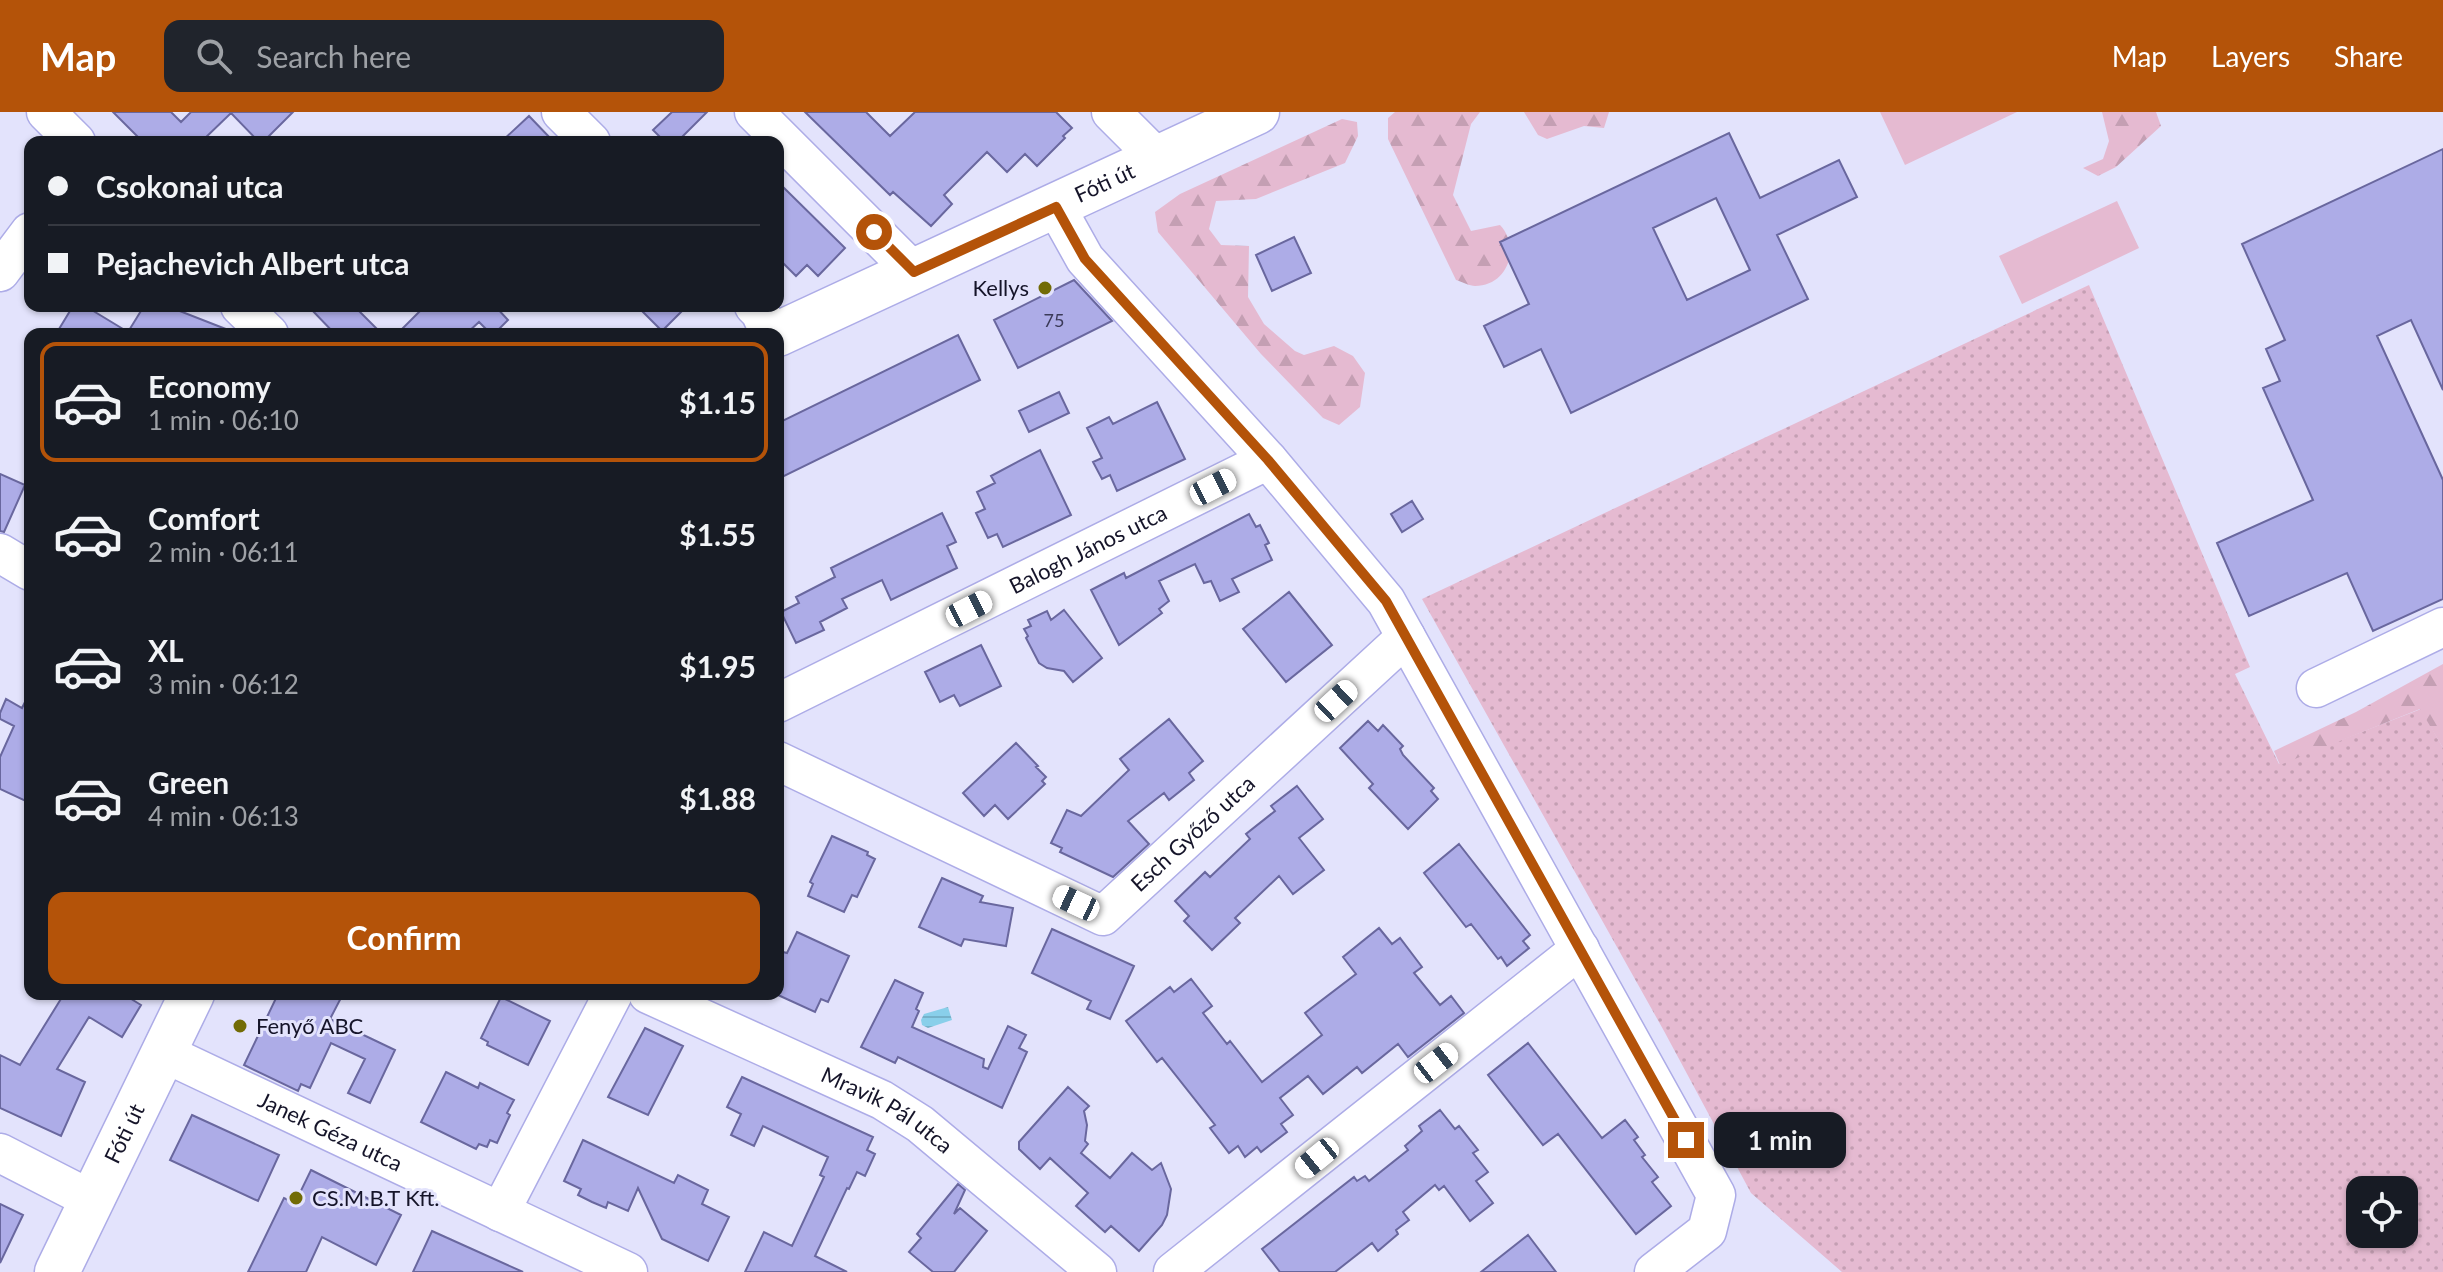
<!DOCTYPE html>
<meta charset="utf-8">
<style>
body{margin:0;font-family:Lato,sans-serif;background:#20242c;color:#f1f3f6;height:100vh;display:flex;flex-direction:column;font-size:30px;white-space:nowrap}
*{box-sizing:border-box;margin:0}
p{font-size:26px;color:#9ea1a6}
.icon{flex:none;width:44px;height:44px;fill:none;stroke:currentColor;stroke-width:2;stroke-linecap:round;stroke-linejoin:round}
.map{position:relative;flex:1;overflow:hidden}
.side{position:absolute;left:24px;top:216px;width:760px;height:672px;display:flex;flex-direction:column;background:#171b24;border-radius:16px;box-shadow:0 2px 6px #0004}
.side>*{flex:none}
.banner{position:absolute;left:24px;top:24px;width:760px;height:176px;border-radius:16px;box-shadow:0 2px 6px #0004;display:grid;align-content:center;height:176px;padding:0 24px;background:#171b24}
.tools{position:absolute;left:2346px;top:1064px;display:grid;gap:16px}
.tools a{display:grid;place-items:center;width:72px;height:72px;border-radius:16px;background:#171b24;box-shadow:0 2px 6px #0004;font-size:40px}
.end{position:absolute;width:36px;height:36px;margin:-18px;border:10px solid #b45309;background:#fff;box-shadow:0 0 0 4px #fff}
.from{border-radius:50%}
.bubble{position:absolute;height:56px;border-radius:16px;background:#171b24;box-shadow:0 2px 6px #0004;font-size:26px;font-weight:700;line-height:56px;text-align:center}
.car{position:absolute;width:24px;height:48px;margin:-24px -12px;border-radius:10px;box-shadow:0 0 6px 2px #0007;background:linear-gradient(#fff 24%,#345 0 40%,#fff 0 76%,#345 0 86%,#fff 0)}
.banner b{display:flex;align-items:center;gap:28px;height:76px;font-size:30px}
.banner b+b{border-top:2px solid #363941}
.banner i{width:20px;height:20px;background:#f1f3f6}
ul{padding:14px 0 0;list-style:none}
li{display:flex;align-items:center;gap:24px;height:120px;margin:0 16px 12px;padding:0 8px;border:4px solid transparent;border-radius:16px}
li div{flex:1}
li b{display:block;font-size:30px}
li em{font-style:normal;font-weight:700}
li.selected{border-color:#b45309}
li>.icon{width:72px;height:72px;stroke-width:1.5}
.cta{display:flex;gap:16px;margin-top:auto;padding:16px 24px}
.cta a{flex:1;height:92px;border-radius:16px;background:#b45309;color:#fff;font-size:32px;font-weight:700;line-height:92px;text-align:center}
header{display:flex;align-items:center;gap:48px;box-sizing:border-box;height:112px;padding:0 40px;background:#b45309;color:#fff}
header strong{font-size:38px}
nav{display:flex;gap:44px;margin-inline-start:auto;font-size:28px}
.search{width:560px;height:72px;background:#20242c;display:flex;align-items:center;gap:20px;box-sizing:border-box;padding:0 28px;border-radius:16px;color:#9ea1a6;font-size:30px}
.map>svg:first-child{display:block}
</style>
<header>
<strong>Map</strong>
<div class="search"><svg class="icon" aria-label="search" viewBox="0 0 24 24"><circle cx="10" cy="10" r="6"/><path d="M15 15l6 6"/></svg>Search here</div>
<nav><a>Map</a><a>Layers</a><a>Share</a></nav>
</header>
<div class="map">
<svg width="2443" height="1160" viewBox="0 0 2443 1160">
<defs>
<pattern id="grass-dots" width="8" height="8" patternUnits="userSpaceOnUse" patternTransform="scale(2)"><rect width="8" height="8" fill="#e5bad1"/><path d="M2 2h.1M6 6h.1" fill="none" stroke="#c49fb3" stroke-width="1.8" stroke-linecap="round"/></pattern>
<pattern id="forest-firs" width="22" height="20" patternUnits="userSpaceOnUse" patternTransform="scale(2)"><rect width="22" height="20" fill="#e5bad1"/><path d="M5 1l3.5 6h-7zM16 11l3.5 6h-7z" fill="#c49fb3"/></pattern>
<pattern id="water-rules" width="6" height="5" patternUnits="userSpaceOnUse" patternTransform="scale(2)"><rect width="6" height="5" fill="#89cfea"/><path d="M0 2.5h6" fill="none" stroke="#75b1c9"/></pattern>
</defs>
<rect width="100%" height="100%" fill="#e3e3fc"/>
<path fill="url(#grass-dots)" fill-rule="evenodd" d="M2089,173L2250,555L2235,562L2279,652L2421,597L2443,636V1160H1842L1751,1081L1664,919L1422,487ZM2360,1078H2404V1122H2360Z"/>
<path fill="url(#forest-firs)" d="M1395,0H1480L1471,12L1453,83L1471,119L1500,113C1521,135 1508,174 1475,174C1470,174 1462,170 1456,168L1388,27V6Z
M1524,0H1609L1604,16L1584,14L1547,27L1538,23Z
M2102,0H2156L2161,14L2116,55L2098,64L2083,56L2103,47L2109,29Z
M1342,7L1357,10L1358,24L1345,51L1256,87L1216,89L1209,117L1221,133L1249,134L1248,185L1264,212L1295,239L1304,243L1334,234L1353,244L1365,261L1360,295L1339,313L1323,306L1261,242L1158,120L1155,100L1180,82Z
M2443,552V636L2420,597L2280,653L2274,639L2356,600Z"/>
<path fill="#e5bad1" d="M1880,0H2017L1905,53Z
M2117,89L2139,136L2022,192L1999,144Z"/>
<path fill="url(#water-rules)" d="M948,895L952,908L928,916L922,913L921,908L924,902Z"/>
<path fill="#adace7" stroke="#69679e" stroke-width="2" fill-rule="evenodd" d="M113,0H171L181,10L191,0H293L263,30H259L231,1L201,30H143Z
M672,0H707L677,30H665L653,18Z
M805,0H866L890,24L915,0H1056L1072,16L1063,24L1065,26L1037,54L1025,42L1007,60L987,40L944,83L952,92L931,114L893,80L890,83Z
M529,4L554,30H501Z
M1729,21L1760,86L1839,48L1857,85L1777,123L1808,187L1571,301L1541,237L1504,255L1484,214L1529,192L1500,130ZM1716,86L1750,158L1687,188L1653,116Z
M2443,37V278L2411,208L2377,224L2443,368V487L2373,519L2347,461L2249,504L2217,431L2313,388L2263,276L2280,269L2266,237L2285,228L2242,132Z
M778,70L845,136L818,164L807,153L796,164L778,146Z
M1294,125L1311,161L1272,179L1256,143Z
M1074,168L1112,209L1018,256L994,208Z
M73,194H85L128,220L144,194H167L236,221L56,222Z
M308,194H354L382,222H335Z
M425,194H495L508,208L494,222H491L479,210L466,222H397Z
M637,194H687L662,219Z
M958,223L980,268L778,367V311Z
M1059,280L1069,301L1029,320L1019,299Z
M1157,290L1185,347L1117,379L1110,363L1102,367L1093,350L1102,346L1087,316L1109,305L1113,312Z
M1040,338L1071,403L1003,435L997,422L988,426L976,401L985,397L977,380L995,371L991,364Z
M0,362L25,373L4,420L0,419Z
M1412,389L1423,407L1402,420L1391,402Z
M942,401L956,430L947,434L957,456L891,488L882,468L842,487L847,496L820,510L824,518L796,531L781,500L799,491L796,485L835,465L831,456Z
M1249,402L1256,415L1260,413L1269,431L1265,433L1272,448L1232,467L1239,480L1220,489L1211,469L1204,471L1195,452L1159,469L1169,489L1159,497L1162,501L1119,533L1091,478L1124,461L1126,466Z
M1289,480L1332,533L1286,570L1243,517Z
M1064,498L1102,546L1073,570L1064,559L1047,556L1039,551L1026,526L1028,524L1024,517L1031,514L1028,508L1047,499L1051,508Z
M981,533L1001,574L960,594L954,583L940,590L925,560Z
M30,580V691L0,677V645L14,614L0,607V601L6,587L22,596Z
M1169,607L1203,649L1189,661L1194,668L1169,688L1164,681L1128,709L1149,732L1113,765L1060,740L1062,736L1051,731L1067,698L1081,704L1129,658L1120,647Z
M1368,609L1378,619L1383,613L1403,634L1400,637L1403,643L1434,676L1431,679L1438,687L1408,717L1369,676L1373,672L1340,636Z
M1016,631L1038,654L1036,655L1046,665L1042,669L1045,672L1008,707L995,693L984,704L963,681Z
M1297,674L1323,707L1299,726L1324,758L1293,782L1279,764L1235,806L1240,811L1212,838L1184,809L1189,804L1175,789L1205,760L1210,765L1250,727L1246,722L1275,699L1271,694Z
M832,724L868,740L867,743L875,747L857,785L852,783L844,800L808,784L813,772L810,770Z
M1459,732L1530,823L1523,829L1529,836L1507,854L1501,845L1498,847L1471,812L1466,815L1424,761Z
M942,766L983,784L980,790L1013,796L1006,834L964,827L961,834L919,815Z
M1379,816L1392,832L1400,826L1422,855L1414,861L1440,893L1451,884L1464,901L1408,945L1398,932L1362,961L1357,955L1323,982L1308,964L1280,986L1293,1003L1281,1012L1287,1020L1261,1040L1257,1035L1245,1045L1238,1034L1229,1041L1210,1016L1215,1013L1162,946L1157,950L1126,909L1170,875L1174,880L1191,867L1212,894L1203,901L1227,932L1230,929L1262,970L1322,923L1305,901L1356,862L1343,845Z
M1052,817L1134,854L1110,907L1087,897L1091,889L1032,861Z
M797,820L849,844L828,890L821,887L815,900L778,883V851L783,840L787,841Z
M895,868L923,881L916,897L919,899L912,915L984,947L983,955L988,957L1008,914L1026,923L1019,936L1027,940L1002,996L898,945L895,951L861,935Z
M64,882H123L141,893L122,925L89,905L57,957L85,970L61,1024L0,996V943L20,953Z
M278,882H343L330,907L395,938L370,991L348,981L365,947L331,931L310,976L301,972L298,979L244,953Z
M501,885L550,909L528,953L487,933L488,930L481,926Z
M645,916L683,934L648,1003L608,985Z
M1528,931L1602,1026L1625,1008L1638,1025L1634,1028L1645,1043L1642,1045L1658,1065L1652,1070L1671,1094L1636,1122L1558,1022L1543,1033L1488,963Z
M446,960L478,976L480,971L514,988L507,1001L510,1003L497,1031L490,1028L487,1035L479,1032L476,1037L421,1010Z
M742,965L873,1025L867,1038L875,1042L865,1064L857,1060L849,1077L847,1076L815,1144L847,1160H745L764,1120L792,1134L824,1065L820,1063L828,1045L763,1014L754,1034L731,1023L741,1002L727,995Z
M1068,975L1089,994L1084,999L1087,1013L1085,1029L1088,1032L1081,1041L1110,1066L1132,1041L1152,1058L1161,1051L1171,1077L1167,1103L1162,1113L1139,1139L1111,1114L1105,1120L1076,1094L1088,1081L1050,1046L1040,1057L1019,1037V1030Z
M1440,998L1455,1017L1459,1014L1478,1038L1473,1041L1488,1060L1476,1069L1493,1091L1470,1109L1444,1074L1439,1078L1435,1073L1403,1100L1409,1108L1396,1118L1398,1122L1378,1139L1372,1131L1335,1160H1280L1262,1137L1354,1065L1357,1069L1365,1064L1369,1069L1408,1038L1405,1034L1422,1019L1419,1014Z
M192,1003L279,1043L258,1089L170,1048Z
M583,1028L674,1071L678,1063L708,1078L702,1092L729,1105L708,1149L662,1127L638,1076L628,1099L608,1090L606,1096L592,1090L578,1083L581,1077L564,1069Z
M311,1058L401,1103L376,1153L322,1125L306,1160H248L284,1086L295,1091Z
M958,1072L965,1078L954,1102L960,1096L987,1119L954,1160H933L909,1140L921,1126L917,1122Z
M0,1092L23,1103L0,1151Z
M432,1119L523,1160H413Z
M1528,1123L1556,1160H1481Z"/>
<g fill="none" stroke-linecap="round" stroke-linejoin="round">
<defs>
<g id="minor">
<path d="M46,0L76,30"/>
<path d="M561,0L591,30"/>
<path d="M754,0L914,160"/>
<path d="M1111,0L1158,47"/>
<path d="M1056,95L1085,147L1268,348L1386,489L1716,1083L1707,1119L1654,1160"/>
<path d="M0,160L30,120"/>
<path d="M240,194L269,222"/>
<path d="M754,194L760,200L770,222"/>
<path d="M0,441L30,459"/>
<path d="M2316,576L2443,515"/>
<path id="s1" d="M778,591L1268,348"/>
<path id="s2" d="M778,649L1103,804L1406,525"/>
<path id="s3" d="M648,882L882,988L920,1012L1097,1160"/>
<path id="s4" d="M164,941L628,1160"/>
<path d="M0,1041L92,1088"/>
<path d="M500,1100L613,882"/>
<path d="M1173,1160L1580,837"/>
</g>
<g id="major">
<path id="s5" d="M778,222L1257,0"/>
<path id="s6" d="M57,1160L192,882"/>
</g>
</defs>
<use href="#minor" stroke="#adace7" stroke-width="41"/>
<use href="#major" stroke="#adace7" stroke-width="47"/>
<use href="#minor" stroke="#fff" stroke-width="38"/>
<use href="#major" stroke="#fff" stroke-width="44"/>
</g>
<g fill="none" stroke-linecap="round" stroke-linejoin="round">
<path stroke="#b45309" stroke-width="10" d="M874,120L914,160L1056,95L1085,147L1268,348L1386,489L1686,1028"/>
</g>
<g fill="#726b05" stroke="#e3e3fc" stroke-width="3">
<circle cx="1045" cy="176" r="8"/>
<circle cx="240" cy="914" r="8"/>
<circle cx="296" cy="1086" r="8"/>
</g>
<g text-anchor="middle" stroke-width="6" stroke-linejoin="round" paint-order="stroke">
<g font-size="18" fill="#3b3a58">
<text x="1054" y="215">75</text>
</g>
<g font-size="22" fill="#151429" stroke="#e3e3fc">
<text dy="8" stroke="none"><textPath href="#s5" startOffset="360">Fóti út</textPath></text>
<text dy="8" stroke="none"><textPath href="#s1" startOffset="346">Balogh János utca</textPath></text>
<text dy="8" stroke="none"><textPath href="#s2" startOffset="482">Esch Győző utca</textPath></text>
<text dy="8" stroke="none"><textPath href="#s3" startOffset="266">Mravik Pál utca</textPath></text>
<text dy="8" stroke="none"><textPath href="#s4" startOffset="184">Janek Géza utca</textPath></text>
<text dy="8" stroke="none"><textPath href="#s6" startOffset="154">Fóti út</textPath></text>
</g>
<g font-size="22" fill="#151429" stroke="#e3e3fc" text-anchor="start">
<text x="1029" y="184" text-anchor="end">Kellys</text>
<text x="256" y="922">Fenyő ABC</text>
<text x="312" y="1094">CS.M.B.T Kft.</text>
</g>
</g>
</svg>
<div class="tools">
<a><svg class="icon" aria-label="locate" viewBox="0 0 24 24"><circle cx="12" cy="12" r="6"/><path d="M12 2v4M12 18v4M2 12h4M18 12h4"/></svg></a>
</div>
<i class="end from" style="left:874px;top:120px"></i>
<i class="end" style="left:1686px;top:1028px"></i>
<div class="bubble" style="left:1714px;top:1000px;width:132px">1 min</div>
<i class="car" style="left:1213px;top:375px;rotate:63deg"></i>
<i class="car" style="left:969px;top:497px;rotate:63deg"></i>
<i class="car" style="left:1336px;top:589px;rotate:47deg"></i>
<i class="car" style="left:1076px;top:791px;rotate:295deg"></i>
<i class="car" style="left:1436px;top:951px;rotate:52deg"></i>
<i class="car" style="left:1317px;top:1046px;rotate:231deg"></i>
<div class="banner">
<b><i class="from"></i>Csokonai utca</b>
<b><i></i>Pejachevich Albert utca</b>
</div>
<section class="side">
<ul>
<li class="selected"><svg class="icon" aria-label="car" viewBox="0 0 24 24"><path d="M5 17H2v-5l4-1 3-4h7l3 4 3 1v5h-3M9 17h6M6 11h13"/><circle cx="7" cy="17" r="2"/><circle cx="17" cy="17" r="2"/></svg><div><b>Economy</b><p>1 min · 06:10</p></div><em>$1.15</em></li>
<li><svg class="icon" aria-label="car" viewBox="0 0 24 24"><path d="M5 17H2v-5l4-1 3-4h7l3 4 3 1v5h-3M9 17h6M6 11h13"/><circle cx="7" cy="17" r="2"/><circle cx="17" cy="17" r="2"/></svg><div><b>Comfort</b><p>2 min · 06:11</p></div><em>$1.55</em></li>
<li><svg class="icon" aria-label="car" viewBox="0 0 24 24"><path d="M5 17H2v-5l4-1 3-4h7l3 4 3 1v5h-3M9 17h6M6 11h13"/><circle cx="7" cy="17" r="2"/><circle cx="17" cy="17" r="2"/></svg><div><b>XL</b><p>3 min · 06:12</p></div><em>$1.95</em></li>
<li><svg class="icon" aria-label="car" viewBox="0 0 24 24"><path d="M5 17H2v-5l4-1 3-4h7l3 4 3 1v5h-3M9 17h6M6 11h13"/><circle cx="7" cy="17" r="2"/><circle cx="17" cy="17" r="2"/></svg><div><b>Green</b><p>4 min · 06:13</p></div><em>$1.88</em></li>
</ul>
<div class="cta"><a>Confirm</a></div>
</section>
</div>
